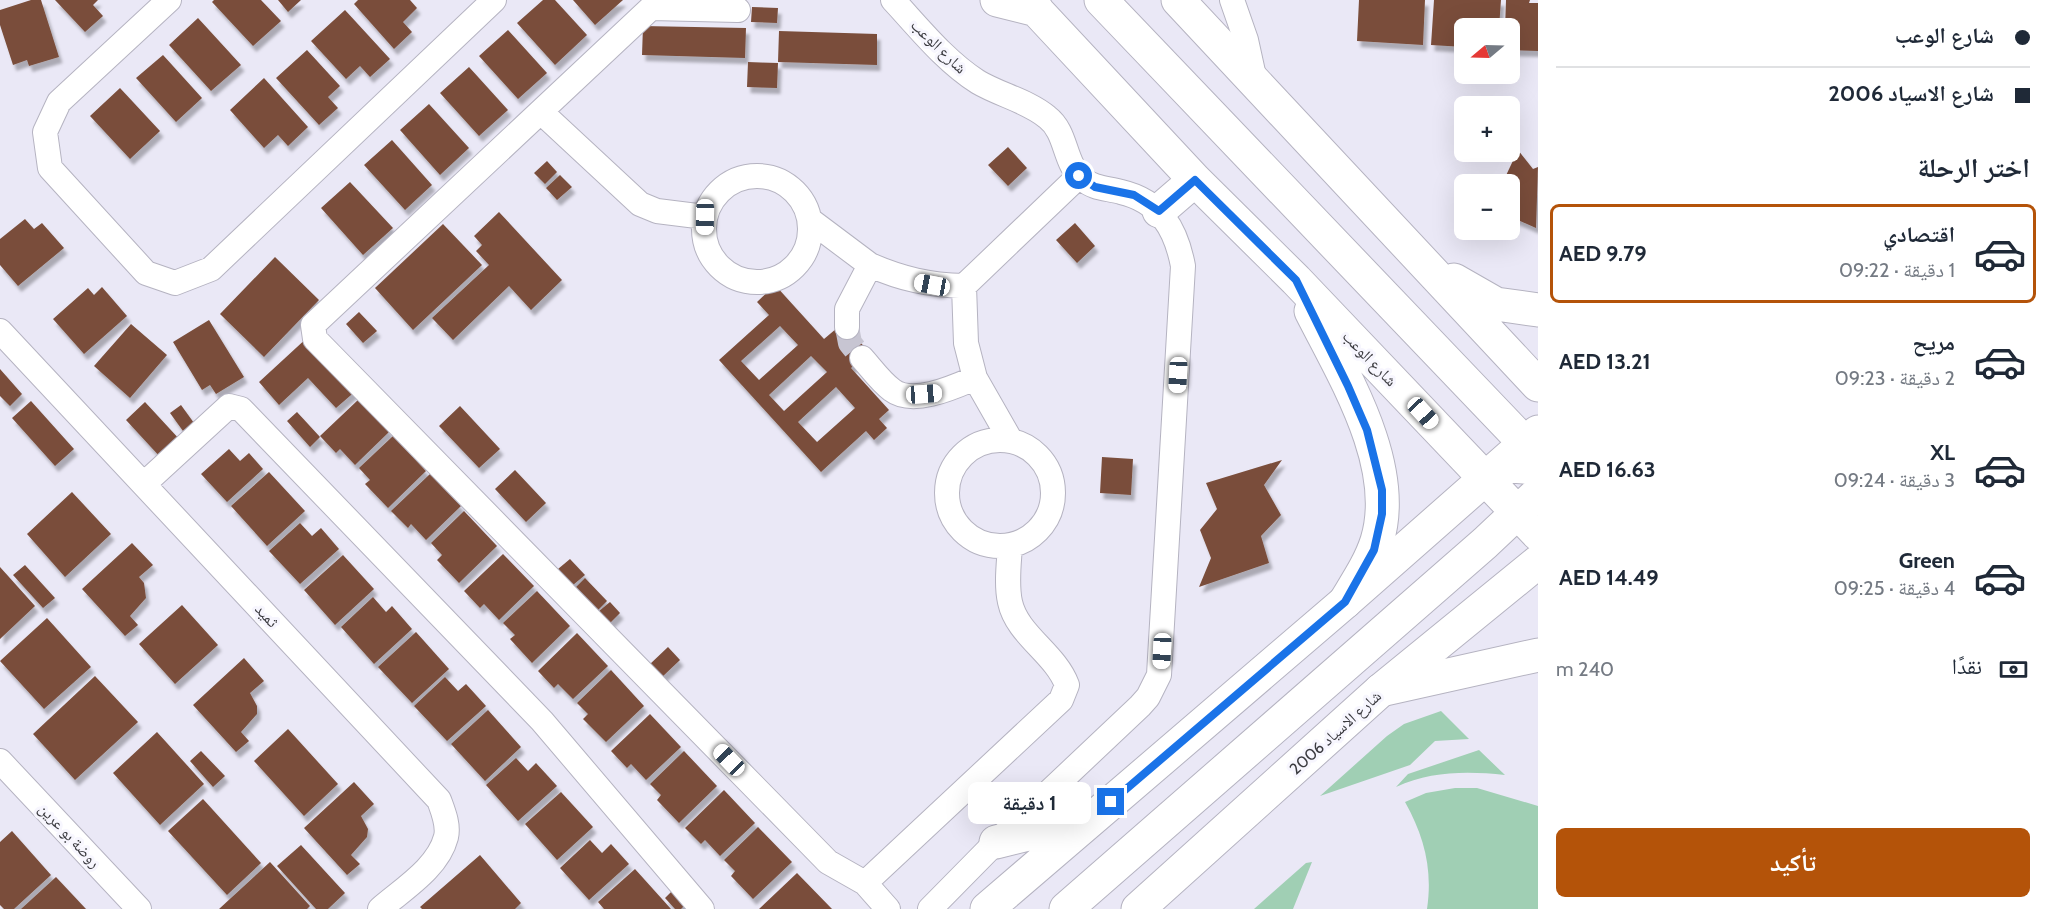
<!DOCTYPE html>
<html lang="ar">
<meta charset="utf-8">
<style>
body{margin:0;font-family:Cabin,"Noto Naskh Arabic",sans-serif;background:#f6f6f7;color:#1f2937;direction:rtl;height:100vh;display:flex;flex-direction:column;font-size:22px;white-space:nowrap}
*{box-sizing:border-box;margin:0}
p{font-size:20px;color:#747a83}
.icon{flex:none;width:33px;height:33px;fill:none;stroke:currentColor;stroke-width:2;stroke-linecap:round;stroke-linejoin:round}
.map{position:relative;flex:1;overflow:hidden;direction:ltr}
.details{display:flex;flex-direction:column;background:#fff;width:510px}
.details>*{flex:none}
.top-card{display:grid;align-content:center;height:132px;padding:0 18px;background:#fff}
.needle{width:39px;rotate:251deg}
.controls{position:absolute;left:1454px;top:18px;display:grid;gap:12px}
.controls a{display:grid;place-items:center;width:66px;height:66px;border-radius:9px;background:#fff;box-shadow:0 6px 24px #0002;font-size:30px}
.end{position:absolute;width:27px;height:27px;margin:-14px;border:8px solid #1a73e8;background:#fff;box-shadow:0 0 0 3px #fff}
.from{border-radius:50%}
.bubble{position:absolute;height:42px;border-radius:9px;background:#fff;box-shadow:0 6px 24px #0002;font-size:20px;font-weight:700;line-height:42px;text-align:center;direction:rtl}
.car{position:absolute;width:18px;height:36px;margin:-18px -9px;border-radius:8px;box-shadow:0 0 4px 2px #0007;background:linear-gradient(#fff 24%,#345 0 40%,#fff 0 76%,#345 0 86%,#fff 0)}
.top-card b{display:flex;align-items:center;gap:21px;height:57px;font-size:22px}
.top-card b+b{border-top:2px solid #e0e1e3}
.top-card i{width:15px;height:15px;background:#1f2937}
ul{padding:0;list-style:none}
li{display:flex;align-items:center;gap:18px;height:99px;margin:0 12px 9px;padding:0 6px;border:3px solid transparent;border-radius:9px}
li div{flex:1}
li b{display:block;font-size:22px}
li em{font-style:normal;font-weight:700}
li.selected{border-color:#b45309}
li>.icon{width:54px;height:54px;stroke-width:1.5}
h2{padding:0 18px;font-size:27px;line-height:72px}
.pay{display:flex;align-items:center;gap:15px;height:66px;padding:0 18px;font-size:22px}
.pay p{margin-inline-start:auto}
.cta{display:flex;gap:12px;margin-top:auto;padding:12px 18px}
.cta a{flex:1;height:69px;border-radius:9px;background:#b45309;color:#fff;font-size:24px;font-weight:700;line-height:69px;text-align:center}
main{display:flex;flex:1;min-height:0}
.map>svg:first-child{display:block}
</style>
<main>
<section class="details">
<div class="top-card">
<b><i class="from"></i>شارع الوعب</b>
<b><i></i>شارع الاسياد 2006</b>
</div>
<h2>اختر الرحلة</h2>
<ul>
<li class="selected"><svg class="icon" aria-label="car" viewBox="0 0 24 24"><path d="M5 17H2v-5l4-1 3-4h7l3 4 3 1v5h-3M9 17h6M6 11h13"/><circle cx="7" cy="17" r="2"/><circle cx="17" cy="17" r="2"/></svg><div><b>اقتصادي</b><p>1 دقيقة · 09:22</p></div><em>AED 9.79</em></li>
<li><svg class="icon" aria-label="car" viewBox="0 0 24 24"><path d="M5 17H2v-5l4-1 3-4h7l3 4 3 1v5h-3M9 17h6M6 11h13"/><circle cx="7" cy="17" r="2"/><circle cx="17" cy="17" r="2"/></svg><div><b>مريح</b><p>2 دقيقة · 09:23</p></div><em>AED 13.21</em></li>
<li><svg class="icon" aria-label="car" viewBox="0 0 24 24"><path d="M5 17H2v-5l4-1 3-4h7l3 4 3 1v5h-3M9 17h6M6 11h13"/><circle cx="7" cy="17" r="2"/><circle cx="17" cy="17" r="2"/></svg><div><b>XL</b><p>3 دقيقة · 09:24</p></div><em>AED 16.63</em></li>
<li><svg class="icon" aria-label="car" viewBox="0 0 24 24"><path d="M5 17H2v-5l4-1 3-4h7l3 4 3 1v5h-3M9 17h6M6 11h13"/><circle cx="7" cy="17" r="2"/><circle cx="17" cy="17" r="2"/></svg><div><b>Green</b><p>4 دقيقة · 09:25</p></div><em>AED 14.49</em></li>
</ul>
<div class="pay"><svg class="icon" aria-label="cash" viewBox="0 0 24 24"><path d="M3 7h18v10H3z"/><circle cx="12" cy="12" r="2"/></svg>نقدًا<p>240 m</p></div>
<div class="cta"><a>تأكيد</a></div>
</section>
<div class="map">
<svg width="1538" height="909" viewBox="0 0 1538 909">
<defs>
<filter id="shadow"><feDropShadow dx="3.5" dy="6" stdDeviation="1.5" flood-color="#0004"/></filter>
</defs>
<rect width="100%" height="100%" fill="#eae8f6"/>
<path fill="#a0cfb4" d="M1441,711L1469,739L1435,741L1410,765L1320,796L1387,736L1404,724Z
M1479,750L1505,775C1467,771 1431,771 1396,787L1408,774Z
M1455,788H1477L1538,806V909H1427C1433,869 1424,836 1405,802L1426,793Z
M1312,862L1293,909H1254L1306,863Z"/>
<path fill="#7a4e3b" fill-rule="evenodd" filter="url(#shadow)" d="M31,0H41L59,57L29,66L27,60L13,65L0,25V10Z
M55,0H98L93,5L103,16L85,32Z
M214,0H261L281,21L253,46L212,2Z
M278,0H301L288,12Z
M358,0H410L417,8L403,22L412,32L394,49L354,4Z
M543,0H555L587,35L555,65L517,23Z
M573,0H623L595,25Z
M1359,0H1425L1423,45L1357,41Z
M1434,0H1501L1499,28H1464V47L1431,45Z
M1506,0H1530L1529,3H1538V51L1509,50V28H1505Z
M752,7L778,8L777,23L751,22Z
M345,10L390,59L370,77L360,66L346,79L311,41Z
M198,18L241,65L211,91L169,45Z
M643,26L746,28L745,58L642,55Z
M508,30L547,73L518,99L479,56Z
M779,31L877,34V65L778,62Z
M307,50L340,86L328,97L338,108L319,125L276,78Z
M163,55L202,98L176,122L136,78Z
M748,62L778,63L777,88L747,87Z
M469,67L508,110L479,136L440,93Z
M264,78L308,127L288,146L278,135L264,148L230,110Z
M120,88L160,131L130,159L90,116Z
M429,104L469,148L440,175L400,130Z
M392,140L432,185L405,210L364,165Z
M1008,147L1027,168L1008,186L988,165Z
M1518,150L1533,169L1538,167L1536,228L1509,216V184H1502Z
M547,161L557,172L545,184L534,173Z
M560,175L572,187L557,200L546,188Z
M350,182L393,228L363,255L321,208Z
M499,212L562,280L531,310L509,286L453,340L432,318L489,265L476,251L482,245L474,236Z
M25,219L34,229L42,223L64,248L18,286L0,265V239Z
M1075,223L1095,246L1077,263L1056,240Z
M443,224L482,265L413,330L375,288Z
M275,257L319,300L264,357L220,314Z
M775,285L824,339L843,323L869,352L851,368L889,410L879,419L887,428L874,440L866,431L821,472L719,360L769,315L757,302ZM780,326L798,345L759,380L741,361ZM811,356L827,372L784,411L769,395ZM836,387L855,408L817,442L798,422Z
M102,287L127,316L84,354L53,319L88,288L94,295Z
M359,312L377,331L363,343L346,324Z
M209,320L244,377L216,394L210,385L202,390L173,342Z
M131,324L167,355L130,398L94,366Z
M309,336L358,389L336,408L308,378L279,405L259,382Z
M0,369L22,394L10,406L0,396Z
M359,399L390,431L355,465L340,449L336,453L320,436Z
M31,401L74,449L55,466L12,418Z
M145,402L181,441L162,459L126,420Z
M181,405L194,423L183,431L170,413Z
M460,406L500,449L479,468L439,426Z
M297,412L320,437L310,447L287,421Z
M393,436L426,471L388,508L365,484L370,480L359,468Z
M229,449L240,461L249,453L263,469L227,502L201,474Z
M1102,457L1133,459L1131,495L1100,493Z
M1282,460L1264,485L1281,515L1261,536L1269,563L1199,587L1211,558L1200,530L1217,509L1206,483Z
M515,470L546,503L526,522L495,489Z
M269,472L305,511L267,546L231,506Z
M430,474L461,506L426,540L411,524L408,528L391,511Z
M72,492L111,534L65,577L27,534Z
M464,511L497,546L459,583L437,560L442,555L431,543Z
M300,523L312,536L321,528L339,549L300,584L269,551Z
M132,543L153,565L139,577L144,583L146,598L130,616L138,625L125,636L82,589Z
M503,554L534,586L499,620L484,604L480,608L464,591Z
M343,555L374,589L335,625L304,590Z
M570,559L585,575L573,585L558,569Z
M25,565L55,598L43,608L13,575Z
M0,567L35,606L0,639Z
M585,578L607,601L596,612L574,589Z
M537,591L570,626L532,663L510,639L515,635L503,623Z
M373,597L386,612L392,606L412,629L374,664L341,627Z
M610,602L620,613L609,624L598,612Z
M182,605L218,645L175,684L139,644Z
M47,618L91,667L44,709L0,661Z
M416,632L449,669L412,703L378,667Z
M577,633L608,666L573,699L558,684L554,688L538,671Z
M668,647L680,660L661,678L649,665Z
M244,658L264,681L250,693L257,706V714L241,732L249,741L236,752L193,705Z
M611,670L644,706L606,742L583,719L588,714L577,703Z
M95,676L138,722L75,780L33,734Z
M445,677L458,691L466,684L486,706L447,741L414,706Z
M488,710L521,747L485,781L451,744Z
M650,714L681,747L646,780L631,764L627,768L611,751Z
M288,729L338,784L304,816L254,761Z
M157,732L204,784L160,825L113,773Z
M201,751L225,776L213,787L190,761Z
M684,751L717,786L679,823L657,800L661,795L650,784Z
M516,758L528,771L536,763L557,786L518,821L486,785Z
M354,782L374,804L361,816L368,829L367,837L351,855L360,864L347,875L304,828Z
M724,790L755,823L720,856L705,840L701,844L685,828Z
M561,792L593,827L557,860L525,824Z
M203,799L261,863L227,895L168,831Z
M758,827L792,862L753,899L731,876L735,871L724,860Z
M12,831L51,875L14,909H4L0,905V842Z
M590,840L602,853L611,844L629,864L589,900L560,868Z
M301,845L345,893L328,909H316L277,866Z
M480,855L521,903L515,909H422L420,907Z
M270,862L310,906L307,909H219Z
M635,869L671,909H604L598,902Z
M797,873L832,909H759Z
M56,877L86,909H21Z
M675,888L688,902L681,909H675L665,898Z"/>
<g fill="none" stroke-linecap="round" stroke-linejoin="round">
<path stroke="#c7c5d2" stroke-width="24" stroke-dasharray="24 12" stroke-linecap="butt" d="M847,327L850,343L862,358"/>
<defs>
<path id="street" d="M169,0L59,102L45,132L50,168L146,273L175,283L211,269L494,0
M893,0C919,28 945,61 978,82C1000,95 1028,101 1047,117C1068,133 1063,163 1083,179C1094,189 1107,188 1121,192C1160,201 1176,229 1183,266L1159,675L1148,697L1140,706L996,842L930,909
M1232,0L1246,40L1255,81
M738,10L651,8L313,325L315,339L828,862L865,883L888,909
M541,112L640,204L657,211L705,217
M704 229a53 53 0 1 1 106 0a53 53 0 1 1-106 0Z
M810,220L870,265
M964,286L1079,176
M847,327V309L870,265C902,279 929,285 964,286L966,343L975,378C954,387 913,406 892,390C881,382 871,368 862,358
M0,331L439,800C443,811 449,825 446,837C438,868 403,889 380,909
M975,378L1011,441
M947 493a53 53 0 1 1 106 0a53 53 0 1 1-106 0Z
M144,484L229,406L241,409L542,721L702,909
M0,761L139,909
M865,883L1061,700L1067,685C1055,653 1017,635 1010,602C1006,584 1009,563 1010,546"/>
<path id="secondary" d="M996,842L1085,820
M987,909L1345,602L1538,432
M1138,909L1381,690L1538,562"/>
<path id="primary" d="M997,0L1037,10
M1027,0L1195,180L1296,280L1538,534
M1101,0L1538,457
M1178,0L1538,385
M1159,211L1195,180
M1454,280L1496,304L1538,310
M1311,311C1344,376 1400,466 1377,541C1370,563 1357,582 1345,602
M1484,478L1511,466L1538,468
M1381,690L1538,655
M1066,909L1485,543L1538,493"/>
</defs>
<use href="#street" stroke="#b5b3c1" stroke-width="26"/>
<use href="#secondary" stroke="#b5b3c1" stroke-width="35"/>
<use href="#primary" stroke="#b5b3c1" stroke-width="35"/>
<use href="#street" stroke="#fff" stroke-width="24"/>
<use href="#secondary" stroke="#fff" stroke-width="33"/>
<use href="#primary" stroke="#fff" stroke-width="33"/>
</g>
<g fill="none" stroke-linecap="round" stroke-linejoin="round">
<path stroke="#1a73e8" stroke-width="8" d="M1079,176L1095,187L1134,195L1159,211L1195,180L1296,280L1348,386L1367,430L1382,490V514L1374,550L1345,602L1111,802"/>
</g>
<g text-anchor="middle" stroke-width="6" stroke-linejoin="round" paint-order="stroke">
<g font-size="16" fill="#3b3b40" stroke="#f7f6fe">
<text transform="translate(939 46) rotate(44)" y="6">شارع الوعب</text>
<text transform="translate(1370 358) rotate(46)" y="6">شارع الوعب</text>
<text transform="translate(267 615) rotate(47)" y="6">ثميد</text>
<text transform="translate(1335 732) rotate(-42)" y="6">شارع الاسياد 2006</text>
<text transform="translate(70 835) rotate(47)" y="6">روضة بو عرين</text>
</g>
</g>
</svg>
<div class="controls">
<a><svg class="needle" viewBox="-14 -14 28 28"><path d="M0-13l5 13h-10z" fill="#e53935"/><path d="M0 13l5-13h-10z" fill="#747a83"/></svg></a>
<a>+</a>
<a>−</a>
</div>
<i class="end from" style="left:1079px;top:176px"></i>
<i class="end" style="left:1111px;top:802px"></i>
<div class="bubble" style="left:968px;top:782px;width:123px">1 دقيقة</div>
<i class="car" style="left:705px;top:217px;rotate:181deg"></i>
<i class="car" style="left:932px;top:285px;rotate:281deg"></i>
<i class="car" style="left:1178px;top:375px;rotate:183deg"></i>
<i class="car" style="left:924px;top:394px;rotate:86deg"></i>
<i class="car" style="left:1423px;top:413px;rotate:137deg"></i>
<i class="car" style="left:1162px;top:651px;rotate:183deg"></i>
<i class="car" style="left:729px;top:760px;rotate:316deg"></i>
</div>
</main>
